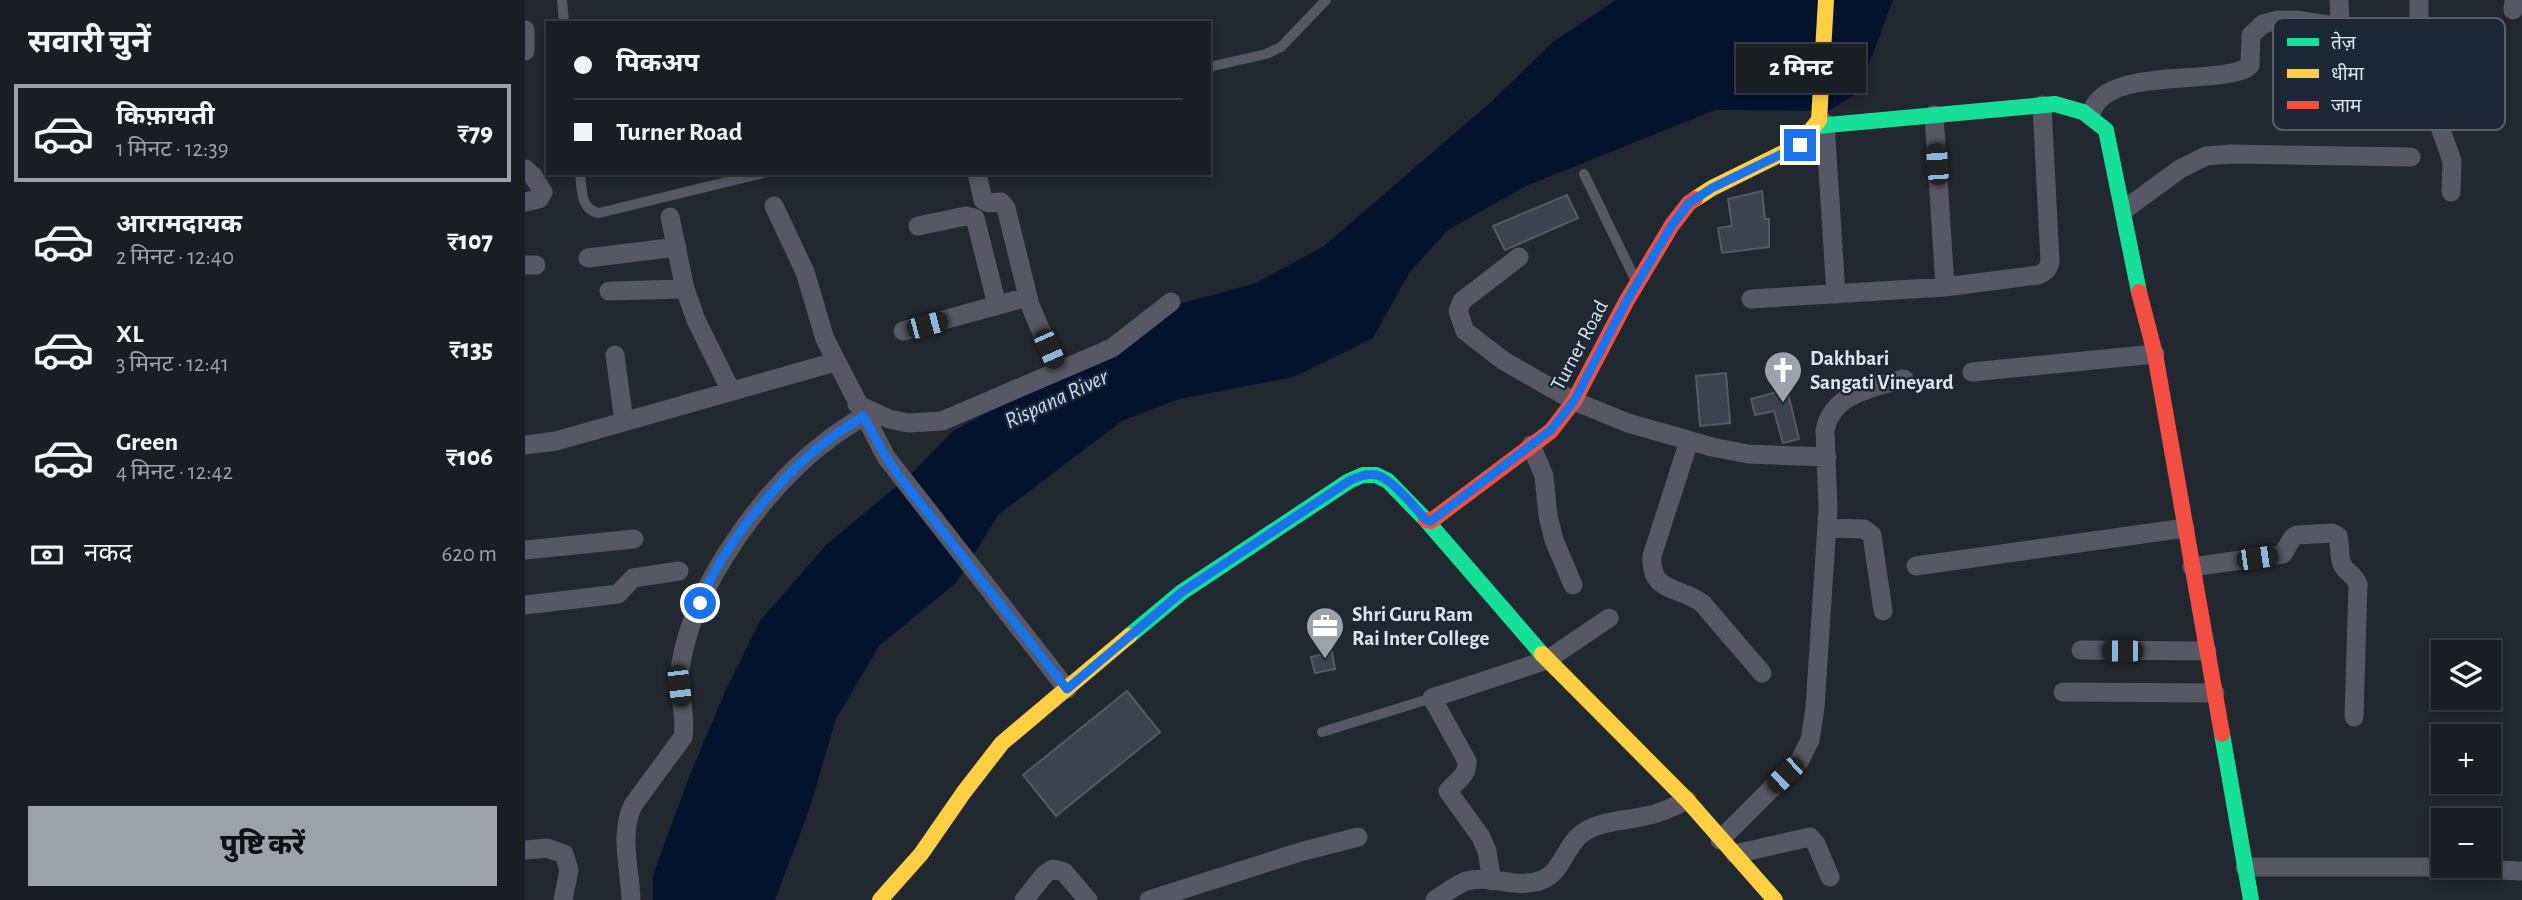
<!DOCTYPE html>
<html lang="hi">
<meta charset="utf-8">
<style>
body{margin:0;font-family:"Alegreya Sans","Noto Sans Devanagari",sans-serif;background:#23272b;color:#f1f3f6;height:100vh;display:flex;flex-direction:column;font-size:26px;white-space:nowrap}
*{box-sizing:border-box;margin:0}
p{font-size:23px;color:#9fa2a6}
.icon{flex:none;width:38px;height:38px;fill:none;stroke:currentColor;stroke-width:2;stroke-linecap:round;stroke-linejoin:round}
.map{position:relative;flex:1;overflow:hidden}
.drawer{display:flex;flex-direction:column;background:#1a1e23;width:525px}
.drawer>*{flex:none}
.top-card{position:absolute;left:21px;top:21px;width:665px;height:154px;border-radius:0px;box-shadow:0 4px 10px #0003,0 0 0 2px #383c41;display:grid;align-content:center;height:154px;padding:0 28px;background:#1a1e23}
.buttons{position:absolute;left:1906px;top:640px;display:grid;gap:14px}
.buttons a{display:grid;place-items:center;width:70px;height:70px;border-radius:0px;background:#1a1e23;box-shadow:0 4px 10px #0003,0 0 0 2px #383c41;font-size:35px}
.end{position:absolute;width:32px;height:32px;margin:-16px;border:9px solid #1a73e8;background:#fff;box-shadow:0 0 0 4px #fff}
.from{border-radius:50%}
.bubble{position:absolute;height:49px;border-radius:0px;background:#1a1e23;box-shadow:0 4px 10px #0003,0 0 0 2px #383c41;font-size:23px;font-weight:800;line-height:49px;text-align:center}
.car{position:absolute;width:21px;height:42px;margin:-21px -10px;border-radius:9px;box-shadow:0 0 5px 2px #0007;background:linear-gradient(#222 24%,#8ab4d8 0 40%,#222 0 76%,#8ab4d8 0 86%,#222 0)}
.top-card b{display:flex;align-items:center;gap:24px;height:66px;font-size:26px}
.top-card b+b{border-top:2px solid #383c41}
.top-card i{width:18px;height:18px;background:#f1f3f6}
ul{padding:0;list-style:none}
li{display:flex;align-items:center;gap:21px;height:98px;margin:0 14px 10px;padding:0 14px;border:4px solid transparent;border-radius:0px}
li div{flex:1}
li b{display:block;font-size:26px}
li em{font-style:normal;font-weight:800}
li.selected{border-color:#9ba2aa}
li>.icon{width:63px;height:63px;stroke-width:1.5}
h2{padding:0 28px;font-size:32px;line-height:84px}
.pay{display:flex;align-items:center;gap:18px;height:77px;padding:0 28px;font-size:26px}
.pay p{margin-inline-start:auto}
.cta{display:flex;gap:14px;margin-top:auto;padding:14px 28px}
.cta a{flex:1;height:80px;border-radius:0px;background:#9ba2aa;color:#111;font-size:28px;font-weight:800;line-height:80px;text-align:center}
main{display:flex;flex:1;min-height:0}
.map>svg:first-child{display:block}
</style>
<main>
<section class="drawer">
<h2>सवारी चुनें</h2>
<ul>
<li class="selected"><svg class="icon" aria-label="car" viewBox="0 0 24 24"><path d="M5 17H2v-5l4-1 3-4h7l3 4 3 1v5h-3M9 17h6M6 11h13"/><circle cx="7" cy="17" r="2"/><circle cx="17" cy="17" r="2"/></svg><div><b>किफ़ायती</b><p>1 मिनट · 12:39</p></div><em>₹79</em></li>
<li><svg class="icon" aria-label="car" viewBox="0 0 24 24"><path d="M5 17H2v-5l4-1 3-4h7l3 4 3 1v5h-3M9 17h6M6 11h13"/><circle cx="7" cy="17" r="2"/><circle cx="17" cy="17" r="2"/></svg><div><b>आरामदायक</b><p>2 मिनट · 12:40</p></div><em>₹107</em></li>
<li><svg class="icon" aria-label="car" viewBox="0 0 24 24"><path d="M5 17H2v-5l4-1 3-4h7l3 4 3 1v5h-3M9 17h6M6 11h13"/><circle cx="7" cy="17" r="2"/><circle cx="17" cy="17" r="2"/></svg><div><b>XL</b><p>3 मिनट · 12:41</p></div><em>₹135</em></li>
<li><svg class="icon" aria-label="car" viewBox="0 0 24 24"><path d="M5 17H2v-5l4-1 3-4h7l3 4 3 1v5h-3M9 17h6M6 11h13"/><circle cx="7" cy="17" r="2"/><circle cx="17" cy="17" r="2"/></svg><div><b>Green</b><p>4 मिनट · 12:42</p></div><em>₹106</em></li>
</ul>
<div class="pay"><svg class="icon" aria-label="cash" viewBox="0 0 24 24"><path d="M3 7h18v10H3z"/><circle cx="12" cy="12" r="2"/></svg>नकद<p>620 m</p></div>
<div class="cta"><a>पुष्टि करें</a></div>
</section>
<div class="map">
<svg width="1997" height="900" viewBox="0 0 1997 900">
<rect width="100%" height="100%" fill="#22282f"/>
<path fill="#03132e" d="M1091,0H1368L1333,93L1303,111L1190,110L1001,186L923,230L884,273L848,338L769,377L654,399L597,421L474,514L431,583L354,646L311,719L284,810L250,900H128V875L164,777L200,692L235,621L301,545L385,475L428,431L536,374L644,307L731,283L799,246L966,102L1028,42Z"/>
<path fill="#3e4150" stroke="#575b61" stroke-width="2" d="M1237,191L1240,219H1244V247L1197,253L1193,228L1207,226L1203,199Z
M1042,195L1053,218L980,250L968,226Z
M1201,373L1205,423L1175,426L1171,376Z
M1262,389L1274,439L1258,443L1249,411L1230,415L1226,399Z
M807,652L810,669L790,673L786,657Z
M602,691L635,732L531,816L498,775Z"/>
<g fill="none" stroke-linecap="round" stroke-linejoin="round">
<path stroke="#575765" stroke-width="10" d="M37,0L39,23
M684,67L741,54L756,47L801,0
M55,173C57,189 55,210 74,213L238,173
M1059,174L1110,279
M797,732L907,698"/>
<path stroke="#575765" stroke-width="19" d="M1814,0L1815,27
M1894,0V28L1910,113L1927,161L1926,192
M1988,10L1989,0
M0,30V51
M1566,114C1578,67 1682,85 1720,69L1725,65L1726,35L1738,24L1753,20H1771L1815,27L1894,28
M1409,115L1420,287
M1300,123L1311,294
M0,169L8,176L18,192L14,199L0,202
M452,173L458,200L464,203L476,202L481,208L505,305L533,370
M249,206L280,272L300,339L361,457L542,689
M1599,210L1655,169L1681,156L1706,154L1886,157
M145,217L160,289L171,320L206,391
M393,226L441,216L450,218L472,305
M994,257L937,301L933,311L940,331L979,361L1049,401L1103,423L1187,447L1223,454L1302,457
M63,258L152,247
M0,265H11
M84,291L160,289
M1226,299L1420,287L1513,275C1520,272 1523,270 1525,262L1517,105
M378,331L503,297
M90,355L99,422
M1447,372L1630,354
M332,404L364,419L383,423L417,421L587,348L646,302
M1164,441L1127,556C1125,593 1153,586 1177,603L1237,673
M0,445L31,441L310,362
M1006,445L1019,476L1023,516L1029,540L1048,585
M1302,528L1339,529L1347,535L1358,611
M0,550L109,539
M1391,566L1660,528
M1667,567L1758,554L1768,537L1772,535L1807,533L1813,536C1816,546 1813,558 1818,566C1823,574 1830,575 1833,584L1829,717
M0,605L93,594L108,578L154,571
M1556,650L1682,651
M1538,692L1690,693
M1195,840L1275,760L1285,740L1290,708L1303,509L1300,430C1308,393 1347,388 1379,379
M0,850L22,848L39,854L44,870L38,900
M1210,854L1285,837L1291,844L1305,877
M1720,867H1908L1997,871
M967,881L962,851L956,837L923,791C931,781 943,776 942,761L907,698L1022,660L1084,618
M106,900C105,869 94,834 108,805L158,737C162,713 151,688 156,663C169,584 240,487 303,440C314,431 327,424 338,416
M499,900L520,874L528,869L539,872L563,900
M624,900L775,852L833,837
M910,900C920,894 931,884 942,881C967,874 990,890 1017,880C1038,872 1040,844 1059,832C1078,820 1100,821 1121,816C1136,813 1149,807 1162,800"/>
<path stroke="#16e098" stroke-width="16" d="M1292,126L1530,104L1558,112L1581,130L1614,292
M604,636L657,592L824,481L838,475H851L863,481L901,520L1017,654
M1697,734L1726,900"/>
<path stroke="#ffcf43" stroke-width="16" d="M1170,199L1187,188L1274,145L1294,120L1301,0
M1017,654L1162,800L1250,900
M355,900L396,854L439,792L477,743L604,636"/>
<path stroke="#f24e42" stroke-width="16" d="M1614,292L1630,354L1697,734
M901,520L906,521L1026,431L1049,401L1101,302L1147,225L1164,203L1170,199"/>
</g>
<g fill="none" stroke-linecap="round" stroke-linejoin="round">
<path stroke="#1a73e8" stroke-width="9" d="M175,603C196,547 255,476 303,440C314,431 327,424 338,416L361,457L377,480L542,689L657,592L824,481C833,477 842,473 852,475C867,479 890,508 901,520L906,521L1026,430L1049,401L1101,302L1147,225L1164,203L1187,188L1275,145"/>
</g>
<defs>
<symbol id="church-pin" viewBox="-11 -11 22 30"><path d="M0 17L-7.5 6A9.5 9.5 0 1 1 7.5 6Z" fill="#9ba2aa" stroke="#1c2835"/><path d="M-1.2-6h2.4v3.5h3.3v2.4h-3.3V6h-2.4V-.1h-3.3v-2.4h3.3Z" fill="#fff"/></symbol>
<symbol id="office-pin" viewBox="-11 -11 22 30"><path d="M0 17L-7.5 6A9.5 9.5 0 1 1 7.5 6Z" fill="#9ba2aa" stroke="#1c2835"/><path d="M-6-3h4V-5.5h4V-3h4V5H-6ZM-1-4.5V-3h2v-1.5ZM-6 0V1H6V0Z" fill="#fff"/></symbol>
</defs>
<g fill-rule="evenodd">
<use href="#church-pin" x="1236" y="348" width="44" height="60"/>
<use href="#office-pin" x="778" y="604" width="44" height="60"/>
</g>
<g text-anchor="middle" stroke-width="5" stroke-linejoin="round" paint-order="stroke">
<g font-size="21" fill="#dce4ed" stroke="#1c2835">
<text transform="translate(1054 345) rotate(-62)" y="7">Turner Road</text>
</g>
<g font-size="21" font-weight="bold" fill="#dce4ed" stroke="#1c2835" text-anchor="start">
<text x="1285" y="365">Dakhbari<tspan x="1285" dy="24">Sangati Vineyard</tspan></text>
<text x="827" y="621">Shri Guru Ram<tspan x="827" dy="24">Rai Inter College</tspan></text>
</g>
<g font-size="23" font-style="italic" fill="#c2dbff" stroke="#1c2835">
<text transform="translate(531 398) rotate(-25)" y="8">Rispana River</text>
</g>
</g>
<rect x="1748" y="18" width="232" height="112" rx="10" fill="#1c2835" stroke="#56606c" stroke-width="2"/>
<rect x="1762" y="38" width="32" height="8" fill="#16e098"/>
<rect x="1762" y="69" width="32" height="9" fill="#ffcf43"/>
<rect x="1762" y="101" width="32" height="8" fill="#f24e42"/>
<g font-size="19" fill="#dce4ed">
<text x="1806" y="49">तेज़</text>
<text x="1806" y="80">धीमा</text>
<text x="1806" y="112">जाम</text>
</g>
</svg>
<div class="buttons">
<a><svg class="icon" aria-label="layers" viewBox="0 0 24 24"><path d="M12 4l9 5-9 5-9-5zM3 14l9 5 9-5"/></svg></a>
<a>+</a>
<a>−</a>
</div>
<i class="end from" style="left:175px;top:603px"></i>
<i class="end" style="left:1275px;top:145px"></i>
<div class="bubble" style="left:1211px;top:44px;width:130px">2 मिनट</div>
<i class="car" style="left:1412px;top:164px;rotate:356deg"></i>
<i class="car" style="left:402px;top:325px;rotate:75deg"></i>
<i class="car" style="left:524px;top:349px;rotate:156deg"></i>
<i class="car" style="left:1732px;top:558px;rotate:82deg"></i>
<i class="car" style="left:1597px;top:651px;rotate:270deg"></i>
<i class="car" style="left:154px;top:686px;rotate:173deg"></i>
<i class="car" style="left:1260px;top:775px;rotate:226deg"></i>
<div class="top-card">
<b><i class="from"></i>पिकअप</b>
<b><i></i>Turner Road</b>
</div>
</div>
</main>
